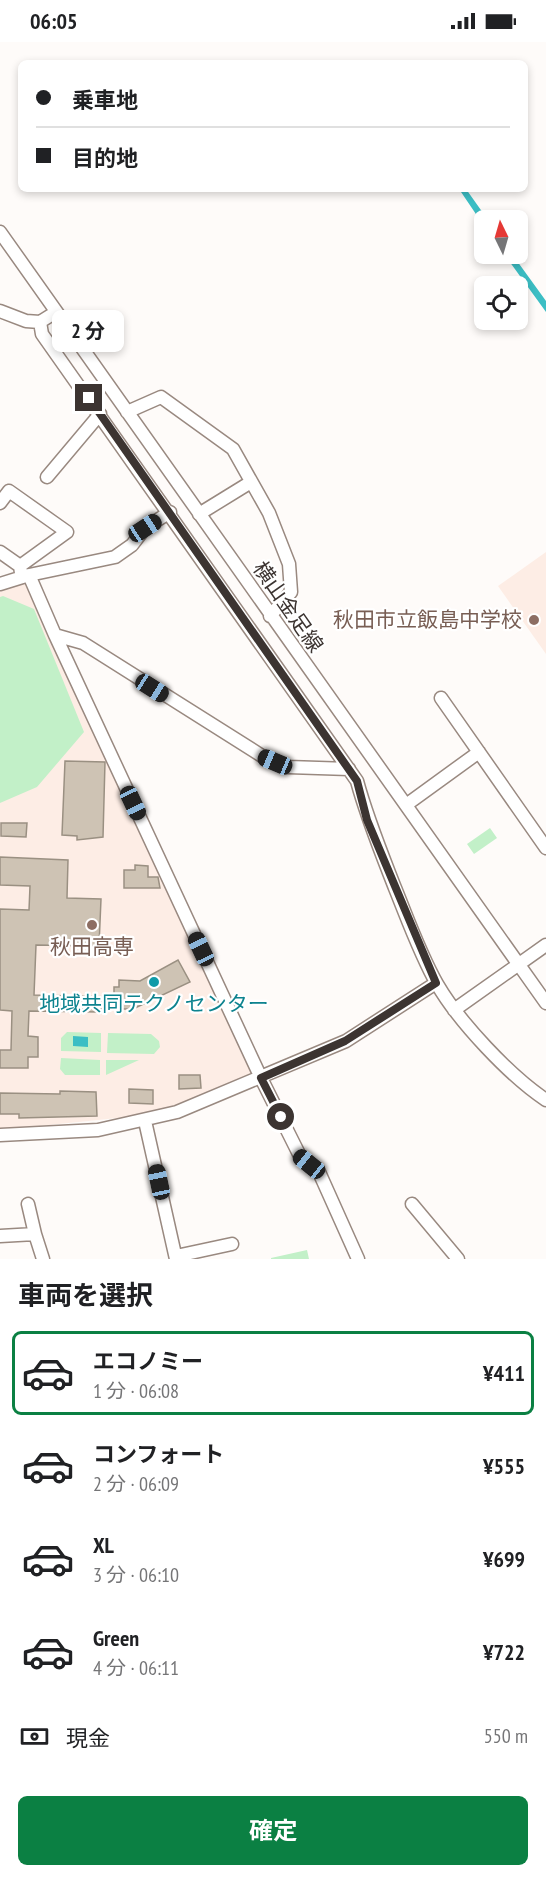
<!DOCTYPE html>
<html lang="ja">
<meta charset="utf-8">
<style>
body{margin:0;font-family:"PT Sans Narrow","Noto Sans JP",sans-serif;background:#f6f6f6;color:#202124;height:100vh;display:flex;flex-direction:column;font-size:22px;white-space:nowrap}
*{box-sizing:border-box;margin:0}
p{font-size:20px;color:#757577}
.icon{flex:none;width:33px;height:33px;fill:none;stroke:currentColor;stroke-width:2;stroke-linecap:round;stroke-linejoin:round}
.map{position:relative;height:1217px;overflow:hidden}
.panel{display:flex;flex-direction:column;background:#fff;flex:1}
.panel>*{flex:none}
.hud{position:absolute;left:18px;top:18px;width:510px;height:132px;border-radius:9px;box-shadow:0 3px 9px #0003;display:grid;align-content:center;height:132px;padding:0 18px;background:#fff}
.needle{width:39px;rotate:355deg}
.tools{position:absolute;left:474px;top:168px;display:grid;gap:12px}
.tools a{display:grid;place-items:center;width:54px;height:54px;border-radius:9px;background:#fff;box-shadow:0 3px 9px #0003;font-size:30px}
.end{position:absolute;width:27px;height:27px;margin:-14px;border:8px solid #3c3431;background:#fff;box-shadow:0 0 0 3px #fff}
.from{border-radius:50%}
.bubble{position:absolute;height:42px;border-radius:9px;background:#fff;box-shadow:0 3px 9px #0003;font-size:20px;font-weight:700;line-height:42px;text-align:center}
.car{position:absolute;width:18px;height:36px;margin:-18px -9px;border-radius:8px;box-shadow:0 0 4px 2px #0007;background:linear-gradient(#222 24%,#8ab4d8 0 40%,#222 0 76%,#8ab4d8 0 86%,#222 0)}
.hud b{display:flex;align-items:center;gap:21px;height:57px;font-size:22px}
.hud b+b{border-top:2px solid #e0e0e0}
.hud i{width:15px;height:15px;background:#202124}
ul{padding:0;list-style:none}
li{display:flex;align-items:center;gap:18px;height:84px;margin:0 12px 9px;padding:0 6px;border:3px solid transparent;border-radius:9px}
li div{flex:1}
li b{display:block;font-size:22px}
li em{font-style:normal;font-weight:700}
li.selected{border-color:#0b8043}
li>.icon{width:54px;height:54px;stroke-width:1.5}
h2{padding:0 18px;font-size:27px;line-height:72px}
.pay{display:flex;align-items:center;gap:15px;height:66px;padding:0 18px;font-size:22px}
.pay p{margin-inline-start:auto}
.primary-button{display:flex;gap:12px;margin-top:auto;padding:12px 18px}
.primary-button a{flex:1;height:69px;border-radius:9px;background:#0b8043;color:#fff;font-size:24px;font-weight:700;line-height:69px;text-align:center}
.status{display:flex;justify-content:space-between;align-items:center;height:42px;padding:0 30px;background:#fff;direction:ltr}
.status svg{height:16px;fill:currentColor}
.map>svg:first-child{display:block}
</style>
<div class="status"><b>06:05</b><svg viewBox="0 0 49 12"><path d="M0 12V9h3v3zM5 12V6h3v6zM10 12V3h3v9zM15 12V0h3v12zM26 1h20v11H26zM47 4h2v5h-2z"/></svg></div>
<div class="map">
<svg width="546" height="1217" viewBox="0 0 546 1217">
<rect width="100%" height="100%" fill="#fefbf9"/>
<path fill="#fdede5" d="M546,510V612L498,544Z
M26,539L113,732L257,1034L147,1073L0,1088V549Z"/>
<path fill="#c2f0c8" d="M3,554L34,567L84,690L37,745L0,761V555Z
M490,786L497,796L474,812L467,802Z
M67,990L101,991V1010L61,1009V996Z
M108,991L151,992L159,999L160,1005L154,1012L107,1011Z
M61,1016L100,1018V1033H65L60,1027Z
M106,1018H139L106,1033Z
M307,1208L309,1217H271V1216Z"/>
<path fill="#3cbec4" d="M459,147H466L488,178H484V184Z
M504,212H512L546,259V270Z
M73,994L88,995V1005L73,1004Z"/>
<path fill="#cec3b4" stroke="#9a9082" stroke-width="1.5" d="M65,719L105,720L103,795L77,798V794L62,793Z
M1,781H27L26,795L1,794Z
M0,815L68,818L67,856L101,857L99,904L36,903L34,953L114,955V945H119V938L140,939L178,918L190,940L133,967H99V970L29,969L28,994L38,995V1015H28V1026H0V1008H11L12,969L0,968V867L29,868L30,844L0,843Z
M135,823L148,824V835H158L160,846H124V828H135Z
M179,1033H200L201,1046L179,1047Z
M129,1047L153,1048V1062L129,1061Z
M60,1049L96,1050L97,1074L19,1076V1072H0V1051L60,1052Z"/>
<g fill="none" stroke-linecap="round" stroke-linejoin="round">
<defs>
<path id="minor" d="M0,190L546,961
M0,269L26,279L40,280L56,270
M40,280L42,292L357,739C367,776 381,810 395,846C408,878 420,912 437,942C459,980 510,1034 546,1058
M127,370L161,355L233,407L269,471L289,522L291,550L270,574
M47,435L100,372
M0,461L9,449L67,490L20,524
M199,472L251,440
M0,510L20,524L21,531
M29,533L55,593L261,1036L300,1114L319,1130L358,1217
M0,542L29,533L115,515L132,503L145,486L170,470
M55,593L83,601L262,714L288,725L349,727
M441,656L546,806
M406,763L479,710
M454,968L546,903
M145,1079L176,1217
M0,1093L98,1088L177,1070L346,999L436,941
M28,1162L35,1192
M412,1162L458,1217
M0,1194L35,1192L43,1217
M176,1214L232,1202"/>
</defs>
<use href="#minor" stroke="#998980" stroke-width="15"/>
<use href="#minor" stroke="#fff" stroke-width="12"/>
</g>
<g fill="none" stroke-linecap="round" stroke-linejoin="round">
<path stroke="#3c3431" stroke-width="8" d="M89,356L357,739L367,778L436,941L345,999L261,1036L281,1075"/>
</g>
<g fill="#8d6e63" stroke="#fff" stroke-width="2">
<circle cx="534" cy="578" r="6"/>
<circle cx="92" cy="883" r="6"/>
</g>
<circle fill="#0f9aa8" stroke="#fff" stroke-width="2" cx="154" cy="940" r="6"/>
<g text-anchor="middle" stroke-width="4.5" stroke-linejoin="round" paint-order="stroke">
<g font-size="21" fill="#3c3431" stroke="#fff">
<text transform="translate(288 565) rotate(55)" y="7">横山金足線</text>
</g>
<g font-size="21" fill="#785e54" stroke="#fff" text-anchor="end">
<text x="522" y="585">秋田市立飯島中学校</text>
<text x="92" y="912" text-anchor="middle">秋田高専</text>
</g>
<g font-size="21" fill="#0d838f" stroke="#fff">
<text x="154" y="969">地域共同テクノセンター</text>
</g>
</g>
</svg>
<div class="tools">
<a><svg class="needle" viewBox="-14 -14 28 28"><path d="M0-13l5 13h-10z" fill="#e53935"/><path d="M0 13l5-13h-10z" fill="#757577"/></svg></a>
<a><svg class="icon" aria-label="locate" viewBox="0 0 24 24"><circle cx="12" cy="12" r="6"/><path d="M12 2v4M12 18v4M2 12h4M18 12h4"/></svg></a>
</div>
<i class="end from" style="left:281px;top:1075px"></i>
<i class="end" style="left:89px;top:356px"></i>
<div class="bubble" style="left:52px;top:268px;width:72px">2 分</div>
<i class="car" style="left:145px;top:486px;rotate:57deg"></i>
<i class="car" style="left:152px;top:646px;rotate:122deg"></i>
<i class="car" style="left:275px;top:720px;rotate:293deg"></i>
<i class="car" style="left:133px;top:761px;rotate:155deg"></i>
<i class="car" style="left:201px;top:907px;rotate:335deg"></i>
<i class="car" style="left:309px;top:1122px;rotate:309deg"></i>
<i class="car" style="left:159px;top:1140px;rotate:348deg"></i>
<div class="hud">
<b><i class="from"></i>乗車地</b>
<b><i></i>目的地</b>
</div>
</div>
<section class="panel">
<h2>車両を選択</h2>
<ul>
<li class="selected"><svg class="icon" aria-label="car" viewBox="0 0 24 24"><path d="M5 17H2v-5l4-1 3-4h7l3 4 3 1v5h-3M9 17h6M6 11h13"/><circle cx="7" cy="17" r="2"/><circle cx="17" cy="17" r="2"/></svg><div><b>エコノミー</b><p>1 分 · 06:08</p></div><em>¥411</em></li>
<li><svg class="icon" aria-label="car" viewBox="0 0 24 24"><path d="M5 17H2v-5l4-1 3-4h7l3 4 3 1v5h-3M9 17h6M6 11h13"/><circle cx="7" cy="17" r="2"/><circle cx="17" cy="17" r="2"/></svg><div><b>コンフォート</b><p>2 分 · 06:09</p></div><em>¥555</em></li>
<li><svg class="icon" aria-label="car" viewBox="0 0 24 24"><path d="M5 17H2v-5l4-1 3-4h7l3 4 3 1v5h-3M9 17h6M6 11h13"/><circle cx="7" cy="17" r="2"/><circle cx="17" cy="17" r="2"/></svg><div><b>XL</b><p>3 分 · 06:10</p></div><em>¥699</em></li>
<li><svg class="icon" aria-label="car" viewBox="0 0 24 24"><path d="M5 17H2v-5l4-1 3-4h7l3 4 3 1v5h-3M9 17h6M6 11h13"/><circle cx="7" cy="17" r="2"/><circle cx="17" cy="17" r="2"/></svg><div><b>Green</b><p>4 分 · 06:11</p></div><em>¥722</em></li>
</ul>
<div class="pay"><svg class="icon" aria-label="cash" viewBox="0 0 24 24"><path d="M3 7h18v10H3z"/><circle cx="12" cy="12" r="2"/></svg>現金<p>550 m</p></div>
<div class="primary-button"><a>確定</a></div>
</section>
